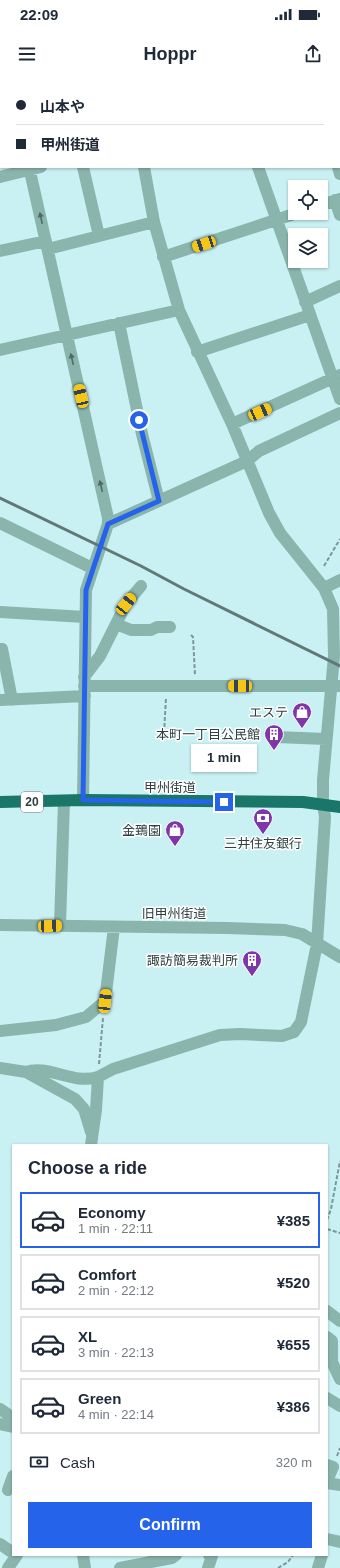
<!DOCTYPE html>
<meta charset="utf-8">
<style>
body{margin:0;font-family:Arial,"Noto Sans JP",sans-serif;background:#f2f2f3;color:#1f2937;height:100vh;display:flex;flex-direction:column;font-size:15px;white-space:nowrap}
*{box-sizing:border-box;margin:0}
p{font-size:13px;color:#747a83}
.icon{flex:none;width:22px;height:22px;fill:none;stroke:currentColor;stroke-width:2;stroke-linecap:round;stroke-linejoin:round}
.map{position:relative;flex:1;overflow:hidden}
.panel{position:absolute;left:12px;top:1064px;width:316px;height:412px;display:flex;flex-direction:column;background:#fff;border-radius:0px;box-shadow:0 1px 3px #0004}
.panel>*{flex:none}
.top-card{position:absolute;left:0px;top:0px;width:340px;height:88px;box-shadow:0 1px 3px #0004;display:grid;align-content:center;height:88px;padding:0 16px;background:#fff}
.controls{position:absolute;left:288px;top:100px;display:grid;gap:8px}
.controls a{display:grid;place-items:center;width:40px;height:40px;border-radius:0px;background:#fff;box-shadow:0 1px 3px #0004;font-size:20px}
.end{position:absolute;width:18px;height:18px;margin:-9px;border:5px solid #2563eb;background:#fff;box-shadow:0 0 0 2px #fff}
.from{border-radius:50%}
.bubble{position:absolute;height:28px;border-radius:0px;background:#fff;box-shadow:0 1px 3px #0004;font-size:13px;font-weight:800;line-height:28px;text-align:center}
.car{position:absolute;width:12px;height:24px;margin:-12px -6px;border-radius:5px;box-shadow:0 0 3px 1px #0007;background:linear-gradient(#f5c518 24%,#345 0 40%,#f5c518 0 76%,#345 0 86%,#f5c518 0)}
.top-card b{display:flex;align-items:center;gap:14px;height:38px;font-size:15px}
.top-card b+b{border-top:1px solid #e0e1e3}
.top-card i{width:10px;height:10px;background:#1f2937}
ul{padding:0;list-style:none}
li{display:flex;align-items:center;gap:12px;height:56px;margin:0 8px 6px;padding:0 8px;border:2px solid #e0e1e3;border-radius:0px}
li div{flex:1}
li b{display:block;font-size:15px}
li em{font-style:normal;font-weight:800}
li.selected{border-color:#2563eb}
li>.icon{width:36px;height:36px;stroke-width:1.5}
h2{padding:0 16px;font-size:18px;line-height:48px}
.pay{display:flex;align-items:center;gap:10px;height:44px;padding:0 16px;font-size:15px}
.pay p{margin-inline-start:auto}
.action{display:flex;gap:8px;margin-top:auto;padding:8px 16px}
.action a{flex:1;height:46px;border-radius:0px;background:#2563eb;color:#fff;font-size:16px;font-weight:800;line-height:46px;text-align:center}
.status{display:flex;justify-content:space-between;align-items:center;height:28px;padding:0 20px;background:#fff;direction:ltr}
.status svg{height:11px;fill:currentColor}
header{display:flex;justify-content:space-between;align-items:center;height:52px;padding:0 16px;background:#fff;font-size:18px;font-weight:800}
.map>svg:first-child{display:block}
</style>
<div class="status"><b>22:09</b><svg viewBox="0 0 49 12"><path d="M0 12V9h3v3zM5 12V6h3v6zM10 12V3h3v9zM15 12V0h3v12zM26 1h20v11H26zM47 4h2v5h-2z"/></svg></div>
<header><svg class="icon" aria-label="menu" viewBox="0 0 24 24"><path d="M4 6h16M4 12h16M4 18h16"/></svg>Hoppr<svg class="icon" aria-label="share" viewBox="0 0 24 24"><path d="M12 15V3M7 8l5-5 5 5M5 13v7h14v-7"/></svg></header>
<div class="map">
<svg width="340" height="1488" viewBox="0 0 340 1488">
<rect width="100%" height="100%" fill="#c9f0f3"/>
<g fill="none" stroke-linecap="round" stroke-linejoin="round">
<path stroke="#7c9799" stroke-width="2" stroke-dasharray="4 2" stroke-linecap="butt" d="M324,486L340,459
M191,555L193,557L195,595
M164,653L166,618
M99,984L103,938
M327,1140L331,1129L340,1081
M327,1149L340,1153
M337,1376L340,1368
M278,1488L288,1482L293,1475"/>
<path stroke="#8ab5ac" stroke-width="12" d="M10,0V1
M63,0L64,1
M125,0L127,1
M227,0V1
M43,1L48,0
M141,1L142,0
M0,11H1
M339,17H340
M29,87L108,438V444L86,510L83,720
M83,87L99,156
M258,87L340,319
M338,87L340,94
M0,97L41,87
M335,120L340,135
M321,125L340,119
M48,169L154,142
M0,171L46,161
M163,177L297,133
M305,222L340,206
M119,243L142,354L159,421
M0,270L179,230
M197,272L310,235
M232,344L340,295
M0,443L92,488
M108,444L247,381L259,371L340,333
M324,508L340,500
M0,532L85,537
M116,544L131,550H151L157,547H170
M0,569H2L12,620
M84,597L100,576L126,524L141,506
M84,606H340
M0,620L85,616
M276,657L326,659
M0,845L227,848L285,850L302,854L340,877
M60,845L64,721
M0,951L56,945L86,937L105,921L114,847
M0,988L26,992L75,1019L84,1029L91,1052
M26,992C48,984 72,1005 98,997
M91,1065L96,1030L98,997L113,989L220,955L240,954L282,956L294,952L301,942L317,864L325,737L323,724V700L334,576L333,529L324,508L280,453L269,433L232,344L179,230L154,142L144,87
M327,1231L340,1241
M327,1257L332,1261V1282L340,1299
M327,1318L340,1326
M0,1329L13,1338
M0,1344L13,1347
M327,1385L333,1387L327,1401
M327,1403L340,1405
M8,1410L13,1396
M327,1459L340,1462
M0,1464L13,1473
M83,1475L85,1488
M8,1488L17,1475
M120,1488L172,1478L176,1475
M208,1488L212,1476L209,1475
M318,1488L322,1475"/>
<path stroke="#197668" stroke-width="12" d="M0,722L83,720L303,722L340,727"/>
<path stroke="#617879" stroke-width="3" d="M0,418L141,486L184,509L340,586"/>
</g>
<defs><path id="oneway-solid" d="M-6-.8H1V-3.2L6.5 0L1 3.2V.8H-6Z"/></defs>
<g fill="#506966">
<use href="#oneway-solid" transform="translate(41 138) rotate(-102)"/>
<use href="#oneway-solid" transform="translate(72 279) rotate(-103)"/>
<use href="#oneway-solid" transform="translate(101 406) rotate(-103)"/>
</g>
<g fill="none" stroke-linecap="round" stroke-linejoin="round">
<path stroke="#2563eb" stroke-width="5" d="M139,340L159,421L108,444L86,510L83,720L224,722"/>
</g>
<defs>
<symbol id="shop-pin" viewBox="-11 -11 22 30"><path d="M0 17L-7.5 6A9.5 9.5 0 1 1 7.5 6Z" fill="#7e36a9" stroke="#fff"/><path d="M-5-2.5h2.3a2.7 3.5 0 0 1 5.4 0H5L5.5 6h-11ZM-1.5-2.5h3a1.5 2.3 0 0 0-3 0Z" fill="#fff"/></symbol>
<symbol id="building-pin" viewBox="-11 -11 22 30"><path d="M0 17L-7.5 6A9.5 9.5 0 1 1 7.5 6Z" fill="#7e36a9" stroke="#fff"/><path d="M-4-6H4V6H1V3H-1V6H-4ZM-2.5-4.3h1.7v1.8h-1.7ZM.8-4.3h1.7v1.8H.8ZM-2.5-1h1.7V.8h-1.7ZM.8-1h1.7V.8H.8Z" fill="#fff"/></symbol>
<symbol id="bank-pin" viewBox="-11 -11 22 30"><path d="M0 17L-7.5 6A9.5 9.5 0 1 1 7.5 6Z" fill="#7e36a9" stroke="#fff"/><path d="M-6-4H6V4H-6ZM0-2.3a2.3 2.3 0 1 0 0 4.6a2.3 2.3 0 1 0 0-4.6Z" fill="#fff"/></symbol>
</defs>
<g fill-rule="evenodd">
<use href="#shop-pin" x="291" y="621" width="22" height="30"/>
<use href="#building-pin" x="263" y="643" width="22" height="30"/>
<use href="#bank-pin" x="252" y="727" width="22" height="30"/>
<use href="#shop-pin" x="164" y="739" width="22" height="30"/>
<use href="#building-pin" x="241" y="869" width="22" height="30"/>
</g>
<g text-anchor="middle" stroke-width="3" stroke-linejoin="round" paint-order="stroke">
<rect fill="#fff" stroke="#6e797a" stroke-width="1" x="21" y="712" width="22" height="20" rx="3"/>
<g font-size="12" font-weight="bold" fill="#304041">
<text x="32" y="726">20</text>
</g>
<g font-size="13" fill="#304041" stroke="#fff" text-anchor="end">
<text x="288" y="637">エステ</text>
<text x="260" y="659">本町一丁目公民館</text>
<text x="161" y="755">金鵄園</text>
<text x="263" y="768" text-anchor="middle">三井住友銀行</text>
<text x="238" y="885">諏訪簡易裁判所</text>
</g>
<g font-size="13" fill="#304041" stroke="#fff">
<text x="170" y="712">甲州街道</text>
<text x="174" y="838">旧甲州街道</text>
</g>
</g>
</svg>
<div class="controls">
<a><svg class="icon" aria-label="locate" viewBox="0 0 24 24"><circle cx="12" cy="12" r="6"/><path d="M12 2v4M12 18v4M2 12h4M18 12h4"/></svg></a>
<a><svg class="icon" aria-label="layers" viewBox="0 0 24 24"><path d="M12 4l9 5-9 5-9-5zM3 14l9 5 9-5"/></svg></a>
</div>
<i class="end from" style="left:139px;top:340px"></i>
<i class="end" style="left:224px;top:722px"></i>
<div class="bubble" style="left:191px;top:664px;width:66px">1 min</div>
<i class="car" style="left:204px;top:164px;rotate:252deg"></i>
<i class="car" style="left:81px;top:316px;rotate:347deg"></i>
<i class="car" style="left:260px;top:332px;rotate:66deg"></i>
<i class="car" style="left:126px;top:524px;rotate:38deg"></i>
<i class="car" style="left:240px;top:606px;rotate:270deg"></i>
<i class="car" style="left:50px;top:846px;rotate:88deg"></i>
<i class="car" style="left:105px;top:921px;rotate:7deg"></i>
<div class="top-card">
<b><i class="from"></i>山本や</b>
<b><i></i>甲州街道</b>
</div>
<section class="panel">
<h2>Choose a ride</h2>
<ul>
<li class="selected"><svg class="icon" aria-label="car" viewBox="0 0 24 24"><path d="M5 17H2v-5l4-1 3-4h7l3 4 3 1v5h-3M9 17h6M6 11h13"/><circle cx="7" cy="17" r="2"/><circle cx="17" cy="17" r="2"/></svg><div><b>Economy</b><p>1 min · 22:11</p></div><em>¥385</em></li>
<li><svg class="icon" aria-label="car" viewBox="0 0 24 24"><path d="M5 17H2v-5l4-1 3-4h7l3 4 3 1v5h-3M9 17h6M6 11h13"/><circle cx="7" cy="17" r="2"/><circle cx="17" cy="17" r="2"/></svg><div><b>Comfort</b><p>2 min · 22:12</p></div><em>¥520</em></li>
<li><svg class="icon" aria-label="car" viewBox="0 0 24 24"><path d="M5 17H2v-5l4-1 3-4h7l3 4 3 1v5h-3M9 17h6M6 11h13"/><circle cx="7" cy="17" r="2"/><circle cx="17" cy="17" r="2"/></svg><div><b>XL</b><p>3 min · 22:13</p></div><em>¥655</em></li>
<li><svg class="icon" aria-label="car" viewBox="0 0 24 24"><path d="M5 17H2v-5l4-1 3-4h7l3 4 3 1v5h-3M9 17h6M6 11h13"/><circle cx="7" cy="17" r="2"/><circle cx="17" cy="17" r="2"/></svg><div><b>Green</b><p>4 min · 22:14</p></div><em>¥386</em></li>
</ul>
<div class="pay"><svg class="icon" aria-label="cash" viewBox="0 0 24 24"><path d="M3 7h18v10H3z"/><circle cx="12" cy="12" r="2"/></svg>Cash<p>320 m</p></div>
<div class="action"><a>Confirm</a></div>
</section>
</div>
